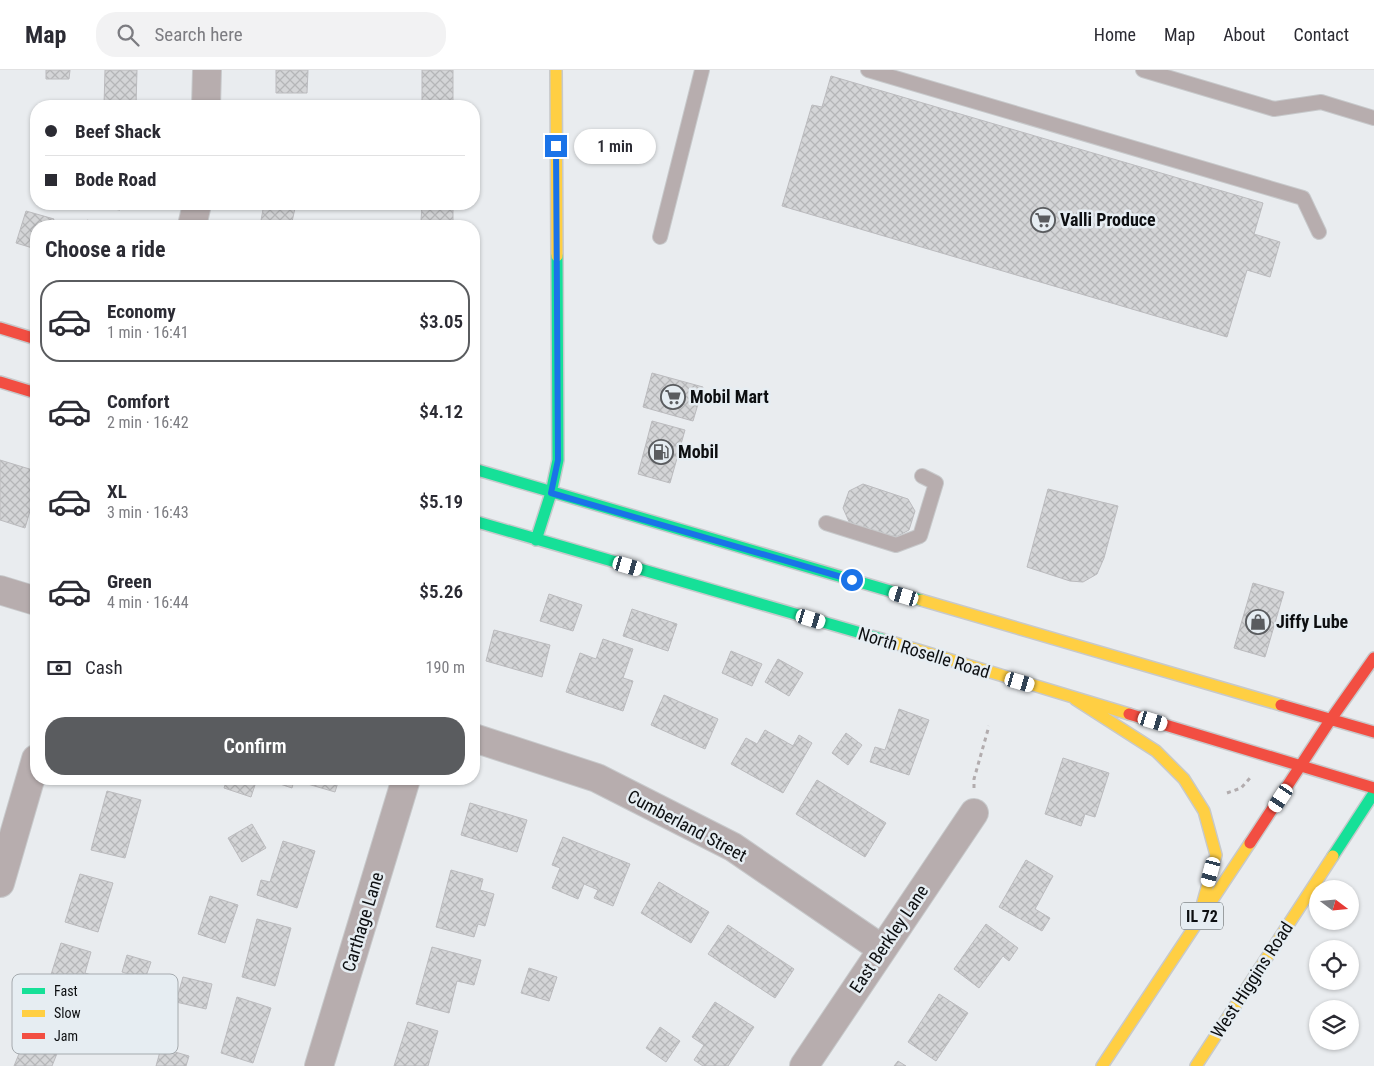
<!DOCTYPE html>
<meta charset="utf-8">
<style>
body{margin:0;font-family:"Roboto Condensed",sans-serif;background:#f2f2f3;color:#2b2b33;height:100vh;display:flex;flex-direction:column;font-size:19px;white-space:nowrap}
*{box-sizing:border-box;margin:0}
p{font-size:16px;color:#7c7c81}
.icon{flex:none;width:28px;height:28px;fill:none;stroke:currentColor;stroke-width:2;stroke-linecap:round;stroke-linejoin:round}
.map{position:relative;flex:1;overflow:hidden}
.panel{position:absolute;left:30px;top:150px;width:450px;height:565px;display:flex;flex-direction:column;background:#fff;border-radius:20px;box-shadow:0 1px 4px #0004}
.panel>*{flex:none}
.top-card{position:absolute;left:30px;top:30px;width:450px;height:110px;border-radius:20px;box-shadow:0 1px 4px #0004;display:grid;align-content:center;height:110px;padding:0 15px;background:#fff}
.needle{width:32px;rotate:106deg}
.controls{position:absolute;left:1309px;top:810px;display:grid;gap:10px}
.controls a{display:grid;place-items:center;width:50px;height:50px;border-radius:50%;background:#fff;box-shadow:0 1px 4px #0004;font-size:25px}
.end{position:absolute;width:22px;height:22px;margin:-11px;border:6px solid #1a73e8;background:#fff;box-shadow:0 0 0 2px #fff}
.from{border-radius:50%}
.bubble{position:absolute;height:35px;border-radius:18px;background:#fff;box-shadow:0 1px 4px #0004;font-size:16px;font-weight:600;line-height:35px;text-align:center}
.car{position:absolute;width:15px;height:30px;margin:-15px -8px;border-radius:6px;box-shadow:0 0 4px 1px #0007;background:linear-gradient(#fff 24%,#345 0 40%,#fff 0 76%,#345 0 86%,#fff 0)}
.top-card b{display:flex;align-items:center;gap:18px;height:48px;font-size:19px}
.top-card b+b{border-top:1px solid #e1e1e2}
.top-card i{width:12px;height:12px;background:#2b2b33}
ul{padding:0;list-style:none}
li{display:flex;align-items:center;gap:15px;height:82px;margin:0 10px 8px;padding:0 5px;border:2px solid transparent;border-radius:20px}
li div{flex:1}
li b{display:block;font-size:19px}
li em{font-style:normal;font-weight:600}
li.selected{border-color:#5a5c5f}
li>.icon{width:45px;height:45px;stroke-width:1.5}
h2{padding:0 15px;font-size:22px;line-height:60px}
.pay{display:flex;align-items:center;gap:12px;height:55px;padding:0 15px;font-size:19px}
.pay p{margin-inline-start:auto}
.cta{display:flex;gap:10px;margin-top:auto;padding:10px 15px}
.cta a{flex:1;height:58px;border-radius:20px;background:#5a5c5f;color:#fff;font-size:20px;font-weight:600;line-height:58px;text-align:center}
header{display:flex;align-items:center;gap:30px;box-sizing:border-box;height:70px;padding:0 25px;background:#fff;border-bottom:1px solid #e1e1e2}
header strong{font-size:24px}
nav{display:flex;gap:28px;margin-inline-start:auto;font-size:18px}
.search{width:350px;height:45px;background:#f2f2f3;display:flex;align-items:center;gap:12px;box-sizing:border-box;padding:0 18px;border-radius:20px;color:#7c7c81;font-size:19px}
.map>svg:first-child{display:block}
</style>
<header>
<strong>Map</strong>
<div class="search"><svg class="icon" aria-label="search" viewBox="0 0 24 24"><circle cx="10" cy="10" r="6"/><path d="M15 15l6 6"/></svg>Search here</div>
<nav><a>Home</a><a>Map</a><a>About</a><a>Contact</a></nav>
</header>
<div class="map">
<svg width="1374" height="996" viewBox="0 0 1374 996">
<defs>
<pattern id="building-cross-hatch" width="8" height="8" patternUnits="userSpaceOnUse" patternTransform="scale(1.25)"><rect width="8" height="8" fill="#d4d5d7"/><path d="M0 0l8 8M0 8l8-8" fill="none" stroke="#b5b6b8"/></pattern>
</defs>
<rect width="100%" height="100%" fill="#e9ecef"/>
<path fill="url(#building-cross-hatch)" stroke="#bbbbbe" d="M46,0H70L69,9H46Z
M105,0H137L136,36H104Z
M276,0H308L307,23H276Z
M422,0H453V36H422Z
M831,6L1263,133L1254,164L1280,172L1270,207L1247,200L1227,267L782,136L812,35L822,37Z
M95,134H121L120,140L94,136Z
M264,134H296L291,156H260Z
M422,134H453V151H421Z
M26,141L54,149L51,156H36V179L16,173Z
M87,150L107,156H85Z
M652,303L703,317L693,351L643,337Z
M652,351L685,360L670,413L638,404Z
M0,390L36,401V420L25,458L0,450Z
M863,414L908,429L915,441L909,460L896,467L850,454L843,438L849,421Z
M1048,419L1118,436L1104,488L1097,504L1083,512L1070,511L1027,497Z
M1253,513L1284,522L1265,587L1234,578Z
M549,524L582,535L573,561L540,551Z
M632,539L677,554L668,581L623,566Z
M494,560L550,575L542,607L486,591Z
M603,569L633,579L623,608L633,611L623,641L566,622L580,583L596,589Z
M731,581L762,594L752,616L722,603Z
M778,589L803,603L789,626L765,612Z
M664,625L718,649L705,679L651,655Z
M899,639L929,650L909,705L870,692L875,677L885,680Z
M765,660L793,676L799,665L812,673L783,723L731,694L746,668L757,674Z
M846,663L862,675L848,695L832,683Z
M1063,688L1109,703L1095,747L1085,744L1081,756L1045,744Z
M227,709H257L251,727L224,718Z
M278,709H339L335,722L294,710L292,718L277,713Z
M817,710L886,753L865,787L796,744Z
M107,721L141,730L125,788L91,780Z
M470,733L527,750L517,782L461,765Z
M252,754L266,778L242,792L228,768Z
M563,767L630,794L613,836L594,828L598,820L584,814L578,829L552,818L560,798L552,795Z
M283,771L315,781L297,838L257,825L261,810L270,812Z
M1026,790L1053,806L1035,839L1050,848L1042,861L999,837Z
M451,800L483,809L480,820L494,824L485,856L478,854L474,867L436,857Z
M80,804L113,813L98,862L65,852Z
M659,812L709,842L691,873L641,843Z
M210,826L238,835L225,873L198,864Z
M257,849L291,858L275,916L242,907Z
M986,854L1018,878L1009,891L1003,886L979,918L954,899Z
M728,855L794,899L775,928L708,884Z
M61,873L91,882L85,903L113,912L101,948L43,930Z
M432,877L481,890L474,915L457,911L449,943L416,934Z
M127,885L151,892L145,909L122,902Z
M529,898L557,907L549,931L521,923Z
M183,907L212,914L206,939L176,932Z
M939,924L968,943L936,991L908,972Z
M237,927L271,938L253,993L221,983Z
M715,932L754,957L728,996H703L694,990L704,975L692,967Z
M34,947L66,961L52,996H14Z
M408,952L438,961L428,996H394Z
M660,957L680,971L666,992L646,978Z
M161,978L189,986L186,996H156Z
M898,991L906,996H894Z"/>
<g fill="none" stroke-linecap="round" stroke-linejoin="round">
<defs>
<path id="lane" d="M868,0L1303,128L1319,162
M1143,0L1274,39L1321,32L1374,48
M660,167L702,0
M826,453L896,475L920,466L936,413L922,406"/>
<path id="street" d="M206,36L207,0
M192,156L197,134
M0,520L36,531
M474,668L597,708L733,777L882,879
M0,813L36,689
M319,996L406,709
M804,996L974,743"/>
<path id="fast" d="M474,399L921,530
M474,451L885,570
M536,470L551,423L558,390L557,186
M1333,786L1374,723"/>
<path id="slow" d="M556,0L557,186
M921,530L1281,635
M885,570L1129,644
M1075,629L1156,681L1184,709L1204,741L1216,785L1203,832
M1102,996L1250,773
M1196,996L1333,786"/>
<path id="jam" d="M0,258L36,269
M0,312L36,323
M1281,635L1374,662
M1129,644L1374,718
M1250,773L1331,649L1374,588"/>
</defs>
<use href="#lane" stroke="#c7c9cb" stroke-width="16"/>
<use href="#street" stroke="#c7c9cb" stroke-width="30"/>
<use href="#fast" stroke="#c7c9cb" stroke-width="14"/>
<use href="#slow" stroke="#c7c9cb" stroke-width="14"/>
<use href="#jam" stroke="#c7c9cb" stroke-width="14"/>
<path stroke="#b2acae" stroke-width="3" stroke-dasharray="4 4" stroke-linecap="butt" d="M974,718V709L989,656
M1227,723L1241,718L1250,708"/>
<use href="#lane" stroke="#b7adae" stroke-width="14"/>
<use href="#street" stroke="#b7adae" stroke-width="28"/>
<use href="#fast" stroke="#16e098" stroke-width="11"/>
<use href="#slow" stroke="#ffcf43" stroke-width="11"/>
<use href="#jam" stroke="#f24e42" stroke-width="11"/>
</g>
<g fill="none" stroke-linecap="round" stroke-linejoin="round">
<path stroke="#1a73e8" stroke-width="6" d="M556,76L558,390L551,423L852,510"/>
</g>
<defs>
<symbol id="supermarket-ring" viewBox="-11 -11 22 22"><circle r="9.5" fill="#e6edf2" stroke="#5a5c5f" stroke-width="1.5"/><path d="M-6-5.5h2.5l.6 2H6L4.5 2H-2.5L-4.4-4H-6ZM-1.5 3.2a1.3 1.3 0 1 0 .1 0ZM3 3.2a1.3 1.3 0 1 0 .1 0Z" fill="#5a5c5f"/></symbol>
<symbol id="fuel-ring" viewBox="-11 -11 22 22"><circle r="9.5" fill="#e6edf2" stroke="#5a5c5f" stroke-width="1.5"/><path d="M-5.5-6h7V0h2V4h1.3V-2.5L3-4.5l.8-.8L6-3V5H2.5V1h-1V6h-7ZM-4.2-4.7v3.2H.2V-4.7Z" fill="#5a5c5f"/></symbol>
<symbol id="shop-ring" viewBox="-11 -11 22 22"><circle r="9.5" fill="#e6edf2" stroke="#5a5c5f" stroke-width="1.5"/><path d="M-5-2.5h2.3a2.7 3.5 0 0 1 5.4 0H5L5.5 6h-11ZM-1.5-2.5h3a1.5 2.3 0 0 0-3 0Z" fill="#5a5c5f"/></symbol>
</defs>
<g fill-rule="evenodd">
<use href="#supermarket-ring" x="1029" y="136" width="28" height="28"/>
<use href="#supermarket-ring" x="659" y="313" width="28" height="28"/>
<use href="#fuel-ring" x="647" y="368" width="28" height="28"/>
<use href="#shop-ring" x="1244" y="538" width="28" height="28"/>
</g>
<g text-anchor="middle" stroke-width="5" stroke-linejoin="round" paint-order="stroke">
<rect fill="#e6edf2" stroke="#4e5254" stroke-width="1" x="1181" y="832.5" width="42" height="27" rx="4"/>
<g font-size="16" font-weight="bold" fill="#0d0f11">
<text x="1202" y="852">IL 72</text>
</g>
<g font-size="18" font-weight="bold" fill="#0d0f11" stroke="#e6edf2" text-anchor="start">
<text x="1060" y="156">Valli Produce</text>
<text x="690" y="333">Mobil Mart</text>
<text x="678" y="388">Mobil</text>
<text x="1276" y="558">Jiffy Lube</text>
</g>
<g font-size="18" fill="#0d0f11" stroke="#e6edf2">
<text transform="translate(924 583) rotate(17)" y="6">North Roselle Road</text>
<text transform="translate(687 756) rotate(28)" y="6">Cumberland Street</text>
<text transform="translate(363 852) rotate(-73)" y="6">Carthage Lane</text>
<text transform="translate(889 869) rotate(-56)" y="6">East Berkley Lane</text>
<text transform="translate(1252 910) rotate(-57)" y="6">West Higgins Road</text>
</g>
</g>
<rect x="12" y="904" width="166" height="80" rx="8" fill="#e6edf2" stroke="#a5aaae" stroke-width="1"/>
<rect x="22" y="918" width="23" height="6" fill="#16e098"/>
<rect x="22" y="940" width="23" height="7" fill="#ffcf43"/>
<rect x="22" y="963" width="23" height="6" fill="#f24e42"/>
<g font-size="14" fill="#0d0f11">
<text x="54" y="926">Fast</text>
<text x="54" y="948">Slow</text>
<text x="54" y="971">Jam</text>
</g>
</svg>
<div class="controls">
<a><svg class="needle" viewBox="-14 -14 28 28"><path d="M0-13l5 13h-10z" fill="#e53935"/><path d="M0 13l5-13h-10z" fill="#7c7c81"/></svg></a>
<a><svg class="icon" aria-label="locate" viewBox="0 0 24 24"><circle cx="12" cy="12" r="6"/><path d="M12 2v4M12 18v4M2 12h4M18 12h4"/></svg></a>
<a><svg class="icon" aria-label="layers" viewBox="0 0 24 24"><path d="M12 4l9 5-9 5-9-5zM3 14l9 5 9-5"/></svg></a>
</div>
<i class="end from" style="left:852px;top:510px"></i>
<i class="end" style="left:556px;top:76px"></i>
<div class="bubble" style="left:574px;top:59px;width:82px">1 min</div>
<i class="car" style="left:628px;top:496px;rotate:106deg"></i>
<i class="car" style="left:904px;top:526px;rotate:287deg"></i>
<i class="car" style="left:811px;top:549px;rotate:107deg"></i>
<i class="car" style="left:1020px;top:612px;rotate:106deg"></i>
<i class="car" style="left:1153px;top:651px;rotate:107deg"></i>
<i class="car" style="left:1281px;top:728px;rotate:214deg"></i>
<i class="car" style="left:1211px;top:802px;rotate:195deg"></i>
<div class="top-card">
<b><i class="from"></i>Beef Shack</b>
<b><i></i>Bode Road</b>
</div>
<section class="panel">
<h2>Choose a ride</h2>
<ul>
<li class="selected"><svg class="icon" aria-label="car" viewBox="0 0 24 24"><path d="M5 17H2v-5l4-1 3-4h7l3 4 3 1v5h-3M9 17h6M6 11h13"/><circle cx="7" cy="17" r="2"/><circle cx="17" cy="17" r="2"/></svg><div><b>Economy</b><p>1 min · 16:41</p></div><em>$3.05</em></li>
<li><svg class="icon" aria-label="car" viewBox="0 0 24 24"><path d="M5 17H2v-5l4-1 3-4h7l3 4 3 1v5h-3M9 17h6M6 11h13"/><circle cx="7" cy="17" r="2"/><circle cx="17" cy="17" r="2"/></svg><div><b>Comfort</b><p>2 min · 16:42</p></div><em>$4.12</em></li>
<li><svg class="icon" aria-label="car" viewBox="0 0 24 24"><path d="M5 17H2v-5l4-1 3-4h7l3 4 3 1v5h-3M9 17h6M6 11h13"/><circle cx="7" cy="17" r="2"/><circle cx="17" cy="17" r="2"/></svg><div><b>XL</b><p>3 min · 16:43</p></div><em>$5.19</em></li>
<li><svg class="icon" aria-label="car" viewBox="0 0 24 24"><path d="M5 17H2v-5l4-1 3-4h7l3 4 3 1v5h-3M9 17h6M6 11h13"/><circle cx="7" cy="17" r="2"/><circle cx="17" cy="17" r="2"/></svg><div><b>Green</b><p>4 min · 16:44</p></div><em>$5.26</em></li>
</ul>
<div class="pay"><svg class="icon" aria-label="cash" viewBox="0 0 24 24"><path d="M3 7h18v10H3z"/><circle cx="12" cy="12" r="2"/></svg>Cash<p>190 m</p></div>
<div class="cta"><a>Confirm</a></div>
</section>
</div>
